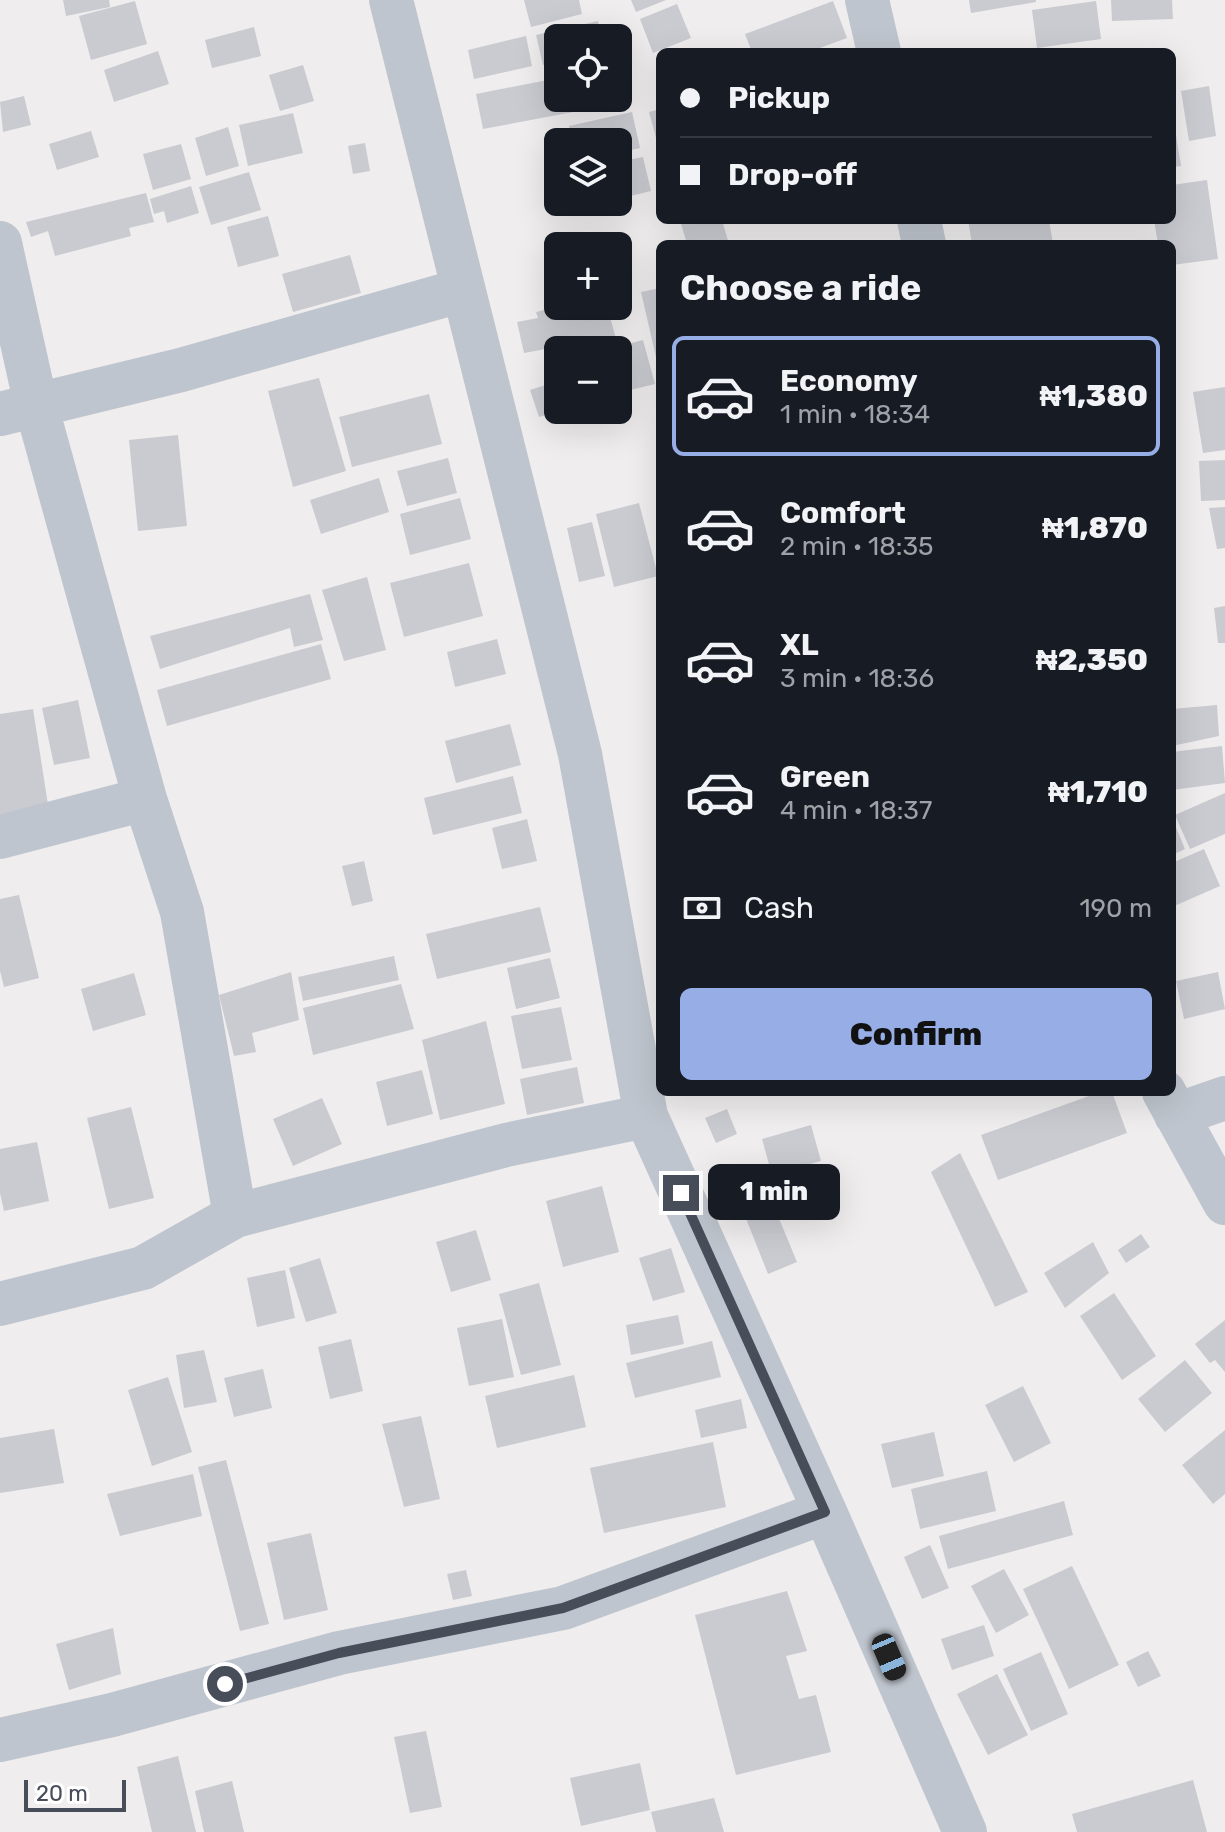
<!DOCTYPE html>
<meta charset="utf-8">
<style>
body{margin:0;font-family:Rubik,sans-serif;background:#242831;color:#f1f3f6;height:100vh;display:flex;flex-direction:column;font-size:30px;white-space:nowrap}
*{box-sizing:border-box;margin:0}
p{font-size:26px;color:#9ea1a6}
.icon{flex:none;width:44px;height:44px;fill:none;stroke:currentColor;stroke-width:2;stroke-linecap:round;stroke-linejoin:round}
.map{position:relative;flex:1;overflow:hidden}
.panel{position:absolute;left:656px;top:240px;width:520px;height:856px;display:flex;flex-direction:column;background:#171b24;border-radius:12px;box-shadow:0 8px 32px #0002}
.panel>*{flex:none}
.banner{position:absolute;left:656px;top:48px;width:520px;height:176px;border-radius:12px;box-shadow:0 8px 32px #0002;display:grid;align-content:center;height:176px;padding:0 24px;background:#171b24}
.controls{position:absolute;left:544px;top:24px;display:grid;gap:16px}
.controls a{display:grid;place-items:center;width:88px;height:88px;border-radius:12px;background:#171b24;box-shadow:0 8px 32px #0002;font-size:40px}
.scale{position:absolute;left:24px;bottom:20px;width:102px;box-sizing:border-box;padding-left:8px;border:4px solid #474d59;border-top:0;font-size:22px;line-height:28px;white-space:nowrap;color:#474d59;-webkit-text-stroke:6px #fff;paint-order:stroke}
.end{position:absolute;width:36px;height:36px;margin:-18px;border:10px solid #474d59;background:#fff;box-shadow:0 0 0 4px #fff}
.from{border-radius:50%}
.bubble{position:absolute;height:56px;border-radius:12px;background:#171b24;box-shadow:0 8px 32px #0002;font-size:26px;font-weight:800;line-height:56px;text-align:center}
.car{position:absolute;width:24px;height:48px;margin:-24px -12px;border-radius:10px;box-shadow:0 0 6px 2px #0007;background:linear-gradient(#222 24%,#8ab4d8 0 40%,#222 0 76%,#8ab4d8 0 86%,#222 0)}
.banner b{display:flex;align-items:center;gap:28px;height:76px;font-size:30px}
.banner b+b{border-top:2px solid #363941}
.banner i{width:20px;height:20px;background:#f1f3f6}
ul{padding:0;list-style:none}
li{display:flex;align-items:center;gap:24px;height:120px;margin:0 16px 12px;padding:0 8px;border:4px solid transparent;border-radius:12px}
li div{flex:1}
li b{display:block;font-size:30px}
li em{font-style:normal;font-weight:800}
li.current{border-color:#96ade5}
li>.icon{width:72px;height:72px;stroke-width:1.5}
h2{padding:0 24px;font-size:36px;line-height:96px}
.pay{display:flex;align-items:center;gap:20px;height:88px;padding:0 24px;font-size:30px}
.pay p{margin-inline-start:auto}
.primary-button{display:flex;gap:16px;margin-top:auto;padding:16px 24px}
.primary-button a{flex:1;height:92px;border-radius:12px;background:#96ade5;color:#111;font-size:32px;font-weight:800;line-height:92px;text-align:center}
.map>svg:first-child{display:block}
</style>
<div class="map">
<svg width="1225" height="1832" viewBox="0 0 1225 1832">
<rect width="100%" height="100%" fill="#efeded"/>
<path fill="#cacbd1" d="M63,0H109L110,7L66,16Z
M524,0H579L582,14L531,27Z
M631,0H666L636,12Z
M969,0H1036V2L971,13Z
M1111,0H1172L1173,19L1112,21Z
M135,1L147,44L91,60L79,16Z
M833,1L847,38L809,52H752L745,34Z
M1096,1L1101,39L1037,48L1032,10Z
M677,4L691,38L653,53L640,19Z
M598,21L601,38H558V62L543,65L536,35Z
M254,27L261,56L212,68L205,40Z
M526,36L532,66L474,79L468,50Z
M158,51L169,84L114,102L104,70Z
M303,65L314,101L280,111L269,75Z
M558,78V98H582L584,110L483,129L476,94Z
M1209,86L1216,136L1189,141L1181,91Z
M24,96L31,125L3,132L0,102Z
M660,109V149H659L649,112Z
M632,112L640,148L618,153V142H572L569,126Z
M293,113L303,153L248,166L239,125Z
M228,127L239,166L206,176L195,138Z
M91,131L99,157L57,170L49,144Z
M1172,135H1176L1181,166L1172,167Z
M365,143L370,171L353,174L348,146Z
M181,144L191,179L153,190L143,154Z
M643,157L651,191L618,199V162Z
M249,172L261,210L211,225L199,187Z
M1207,180L1218,259L1172,265V244H1158L1154,220H1172V185Z
M191,186L199,213L167,223L164,211L154,214L150,199Z
M146,193L154,222L129,228L131,236L55,256L48,231L31,237L26,222Z
M268,216L279,256L238,267L227,227Z
M680,220H722L729,244H687Z
M968,220H1049L1053,244H972Z
M350,255L361,293L293,312L282,274Z
M660,288V369L659,370L641,292Z
M561,306H607L616,339L573,350H558V354L548,357L546,349L524,353L517,322L538,318L536,312Z
M643,340L655,384L618,393V350L609,349Z
M319,378L346,471L293,487L268,391Z
M558,381V411L539,417L530,390Z
M1225,387V450L1203,453L1193,392Z
M429,394L442,444L352,467L339,417Z
M178,435L187,526L138,531L129,440Z
M448,458L457,493L407,506L397,471Z
M1225,460V500L1201,501L1199,461Z
M379,478L389,512L321,534L310,500Z
M460,498L471,539L410,555L400,514Z
M639,503L658,576L614,587L596,514Z
M1225,507V548L1217,549L1209,508Z
M592,522L605,576L579,582L567,528Z
M469,563L483,616L404,637L390,583Z
M367,577L386,650L344,661L322,590Z
M310,594L323,640L294,647L290,628L160,669L150,636Z
M1225,606V643H1218L1214,608Z
M497,639L506,674L455,687L447,652Z
M321,644L331,679L167,726L157,690Z
M78,700L90,758L54,765L42,708Z
M1217,705L1219,736L1172,746V709Z
M33,709L49,811L0,819V714Z
M510,724L521,765L456,783L445,741Z
M1222,746L1225,783L1172,790V752Z
M513,776L522,813L433,835L424,798Z
M1225,793V834L1190,849L1175,815Z
M1172,818L1185,849L1172,855Z
M527,819L537,861L502,869L492,828Z
M1204,849L1220,886L1172,907V863Z
M364,861L373,901L352,906L342,866Z
M19,895L39,978L4,987L0,971V899Z
M540,907L551,952L437,979L426,934Z
M394,956L399,980L303,1001L298,977Z
M550,958L560,998L516,1009L507,968Z
M291,972L299,1020L252,1033L256,1052L234,1056L219,995Z
M1218,972L1225,1009L1184,1019L1176,981Z
M134,973L146,1015L93,1031L81,989Z
M401,984L414,1029L313,1055L303,1008Z
M561,1007L572,1060L522,1069L511,1016Z
M486,1021L505,1104L440,1120L422,1040Z
M577,1067L584,1103L527,1115L520,1079Z
M422,1070L433,1114L387,1126L376,1082Z
M1100,1092H1112L1127,1133L998,1180L981,1135Z
M322,1098L342,1144L293,1166L273,1119Z
M131,1107L154,1198L109,1209L87,1118Z
M727,1109L737,1134L716,1143L705,1118Z
M811,1125L821,1161L772,1175L762,1139Z
M37,1142L49,1201L4,1211L0,1193V1149Z
M960,1153L1028,1292L995,1307L931,1172Z
M602,1186L619,1252L563,1267L546,1201Z
M773,1204L797,1262L768,1274L745,1216Z
M476,1230L491,1280L451,1292L436,1242Z
M1141,1234L1150,1247L1126,1263L1118,1250Z
M1093,1242L1109,1273L1065,1308L1044,1273Z
M671,1248L685,1292L653,1301L639,1258Z
M320,1258L337,1313L306,1322L289,1268Z
M285,1270L295,1318L257,1327L247,1278Z
M539,1283L561,1365L521,1375L499,1294Z
M1114,1293L1156,1356L1122,1380L1080,1316Z
M678,1315L684,1344L631,1355L626,1325Z
M502,1319L514,1377L469,1386L457,1328Z
M1225,1320V1372L1215,1360L1210,1363L1195,1344Z
M351,1339L363,1391L330,1399L318,1347Z
M712,1341L721,1377L635,1398L626,1363Z
M204,1350L217,1402L184,1408L176,1355Z
M1185,1360L1212,1393L1165,1432L1138,1399Z
M263,1369L272,1408L234,1417L224,1378Z
M574,1375L586,1427L497,1448L485,1396Z
M168,1377L192,1452L152,1466L128,1390Z
M1023,1386L1051,1443L1014,1462L985,1405Z
M741,1399L747,1428L701,1438L695,1410Z
M421,1416L440,1499L404,1507L382,1424Z
M54,1429L64,1483L0,1493V1438Z
M1225,1430V1494L1213,1504L1182,1465Z
M934,1432L944,1476L892,1488L881,1444Z
M713,1442L726,1507L604,1533L590,1468Z
M226,1460L269,1624L240,1631L198,1467Z
M987,1471L996,1511L920,1529L911,1489Z
M193,1474L202,1516L120,1536L107,1494Z
M1064,1501L1073,1535L948,1569L939,1536Z
M311,1533L328,1610L284,1620L267,1543Z
M930,1545L949,1588L922,1599L904,1557Z
M1072,1566L1119,1665L1069,1689L1023,1589Z
M1004,1569L1029,1615L996,1633L971,1586Z
M466,1570L472,1596L453,1600L447,1574Z
M787,1591L807,1651L786,1656L799,1699L816,1695L831,1752L736,1775L695,1615Z
M984,1625L994,1656L952,1670L941,1639Z
M113,1628L121,1674L69,1690L56,1644Z
M1148,1651L1161,1676L1138,1687L1126,1662Z
M1041,1652L1068,1714L1031,1731L1003,1669Z
M997,1674L1028,1735L988,1755L957,1694Z
M426,1731L442,1807L410,1813L394,1737Z
M178,1756L196,1832H152L137,1767Z
M640,1763L650,1810L581,1826L570,1778Z
M1193,1780L1207,1832H1077L1072,1814Z
M232,1781L244,1832H204L195,1791Z
M714,1798L724,1832H656L651,1812Z"/>
<g fill="none" stroke-linecap="round" stroke-linejoin="round">
<path stroke="#bfc5ce" stroke-width="44" d="M391,0L580,754L646,1116L825,1512L965,1832
M867,0L879,52
M919,220L924,244
M0,243L36,405L145,799L182,912L235,1216
M0,414L181,370L463,290
M0,837L145,799
M1164,1092L1225,1203
M1176,1115L1225,1098
M0,1304L143,1268L235,1216L506,1145L646,1116
M0,1740L112,1715L339,1653L563,1608L825,1512"/>
</g>
<g fill="none" stroke-linecap="round" stroke-linejoin="round">
<path stroke="#474d59" stroke-width="10" d="M225,1684L339,1653L563,1608L825,1512L681,1193"/>
</g>
</svg>
<div class="controls">
<a><svg class="icon" aria-label="locate" viewBox="0 0 24 24"><circle cx="12" cy="12" r="6"/><path d="M12 2v4M12 18v4M2 12h4M18 12h4"/></svg></a>
<a><svg class="icon" aria-label="layers" viewBox="0 0 24 24"><path d="M12 4l9 5-9 5-9-5zM3 14l9 5 9-5"/></svg></a>
<a>+</a>
<a>−</a>
</div>
<div class="scale">20 m</div>
<i class="end from" style="left:225px;top:1684px"></i>
<i class="end" style="left:681px;top:1193px"></i>
<div class="bubble" style="left:708px;top:1164px;width:132px">1 min</div>
<i class="car" style="left:889px;top:1657px;rotate:157deg"></i>
<div class="banner">
<b><i class="from"></i>Pickup</b>
<b><i></i>Drop-off</b>
</div>
<section class="panel">
<h2>Choose a ride</h2>
<ul>
<li class="current"><svg class="icon" aria-label="car" viewBox="0 0 24 24"><path d="M5 17H2v-5l4-1 3-4h7l3 4 3 1v5h-3M9 17h6M6 11h13"/><circle cx="7" cy="17" r="2"/><circle cx="17" cy="17" r="2"/></svg><div><b>Economy</b><p>1 min · 18:34</p></div><em>₦1,380</em></li>
<li><svg class="icon" aria-label="car" viewBox="0 0 24 24"><path d="M5 17H2v-5l4-1 3-4h7l3 4 3 1v5h-3M9 17h6M6 11h13"/><circle cx="7" cy="17" r="2"/><circle cx="17" cy="17" r="2"/></svg><div><b>Comfort</b><p>2 min · 18:35</p></div><em>₦1,870</em></li>
<li><svg class="icon" aria-label="car" viewBox="0 0 24 24"><path d="M5 17H2v-5l4-1 3-4h7l3 4 3 1v5h-3M9 17h6M6 11h13"/><circle cx="7" cy="17" r="2"/><circle cx="17" cy="17" r="2"/></svg><div><b>XL</b><p>3 min · 18:36</p></div><em>₦2,350</em></li>
<li><svg class="icon" aria-label="car" viewBox="0 0 24 24"><path d="M5 17H2v-5l4-1 3-4h7l3 4 3 1v5h-3M9 17h6M6 11h13"/><circle cx="7" cy="17" r="2"/><circle cx="17" cy="17" r="2"/></svg><div><b>Green</b><p>4 min · 18:37</p></div><em>₦1,710</em></li>
</ul>
<div class="pay"><svg class="icon" aria-label="cash" viewBox="0 0 24 24"><path d="M3 7h18v10H3z"/><circle cx="12" cy="12" r="2"/></svg>Cash<p>190 m</p></div>
<div class="primary-button"><a>Confirm</a></div>
</section>
</div>
